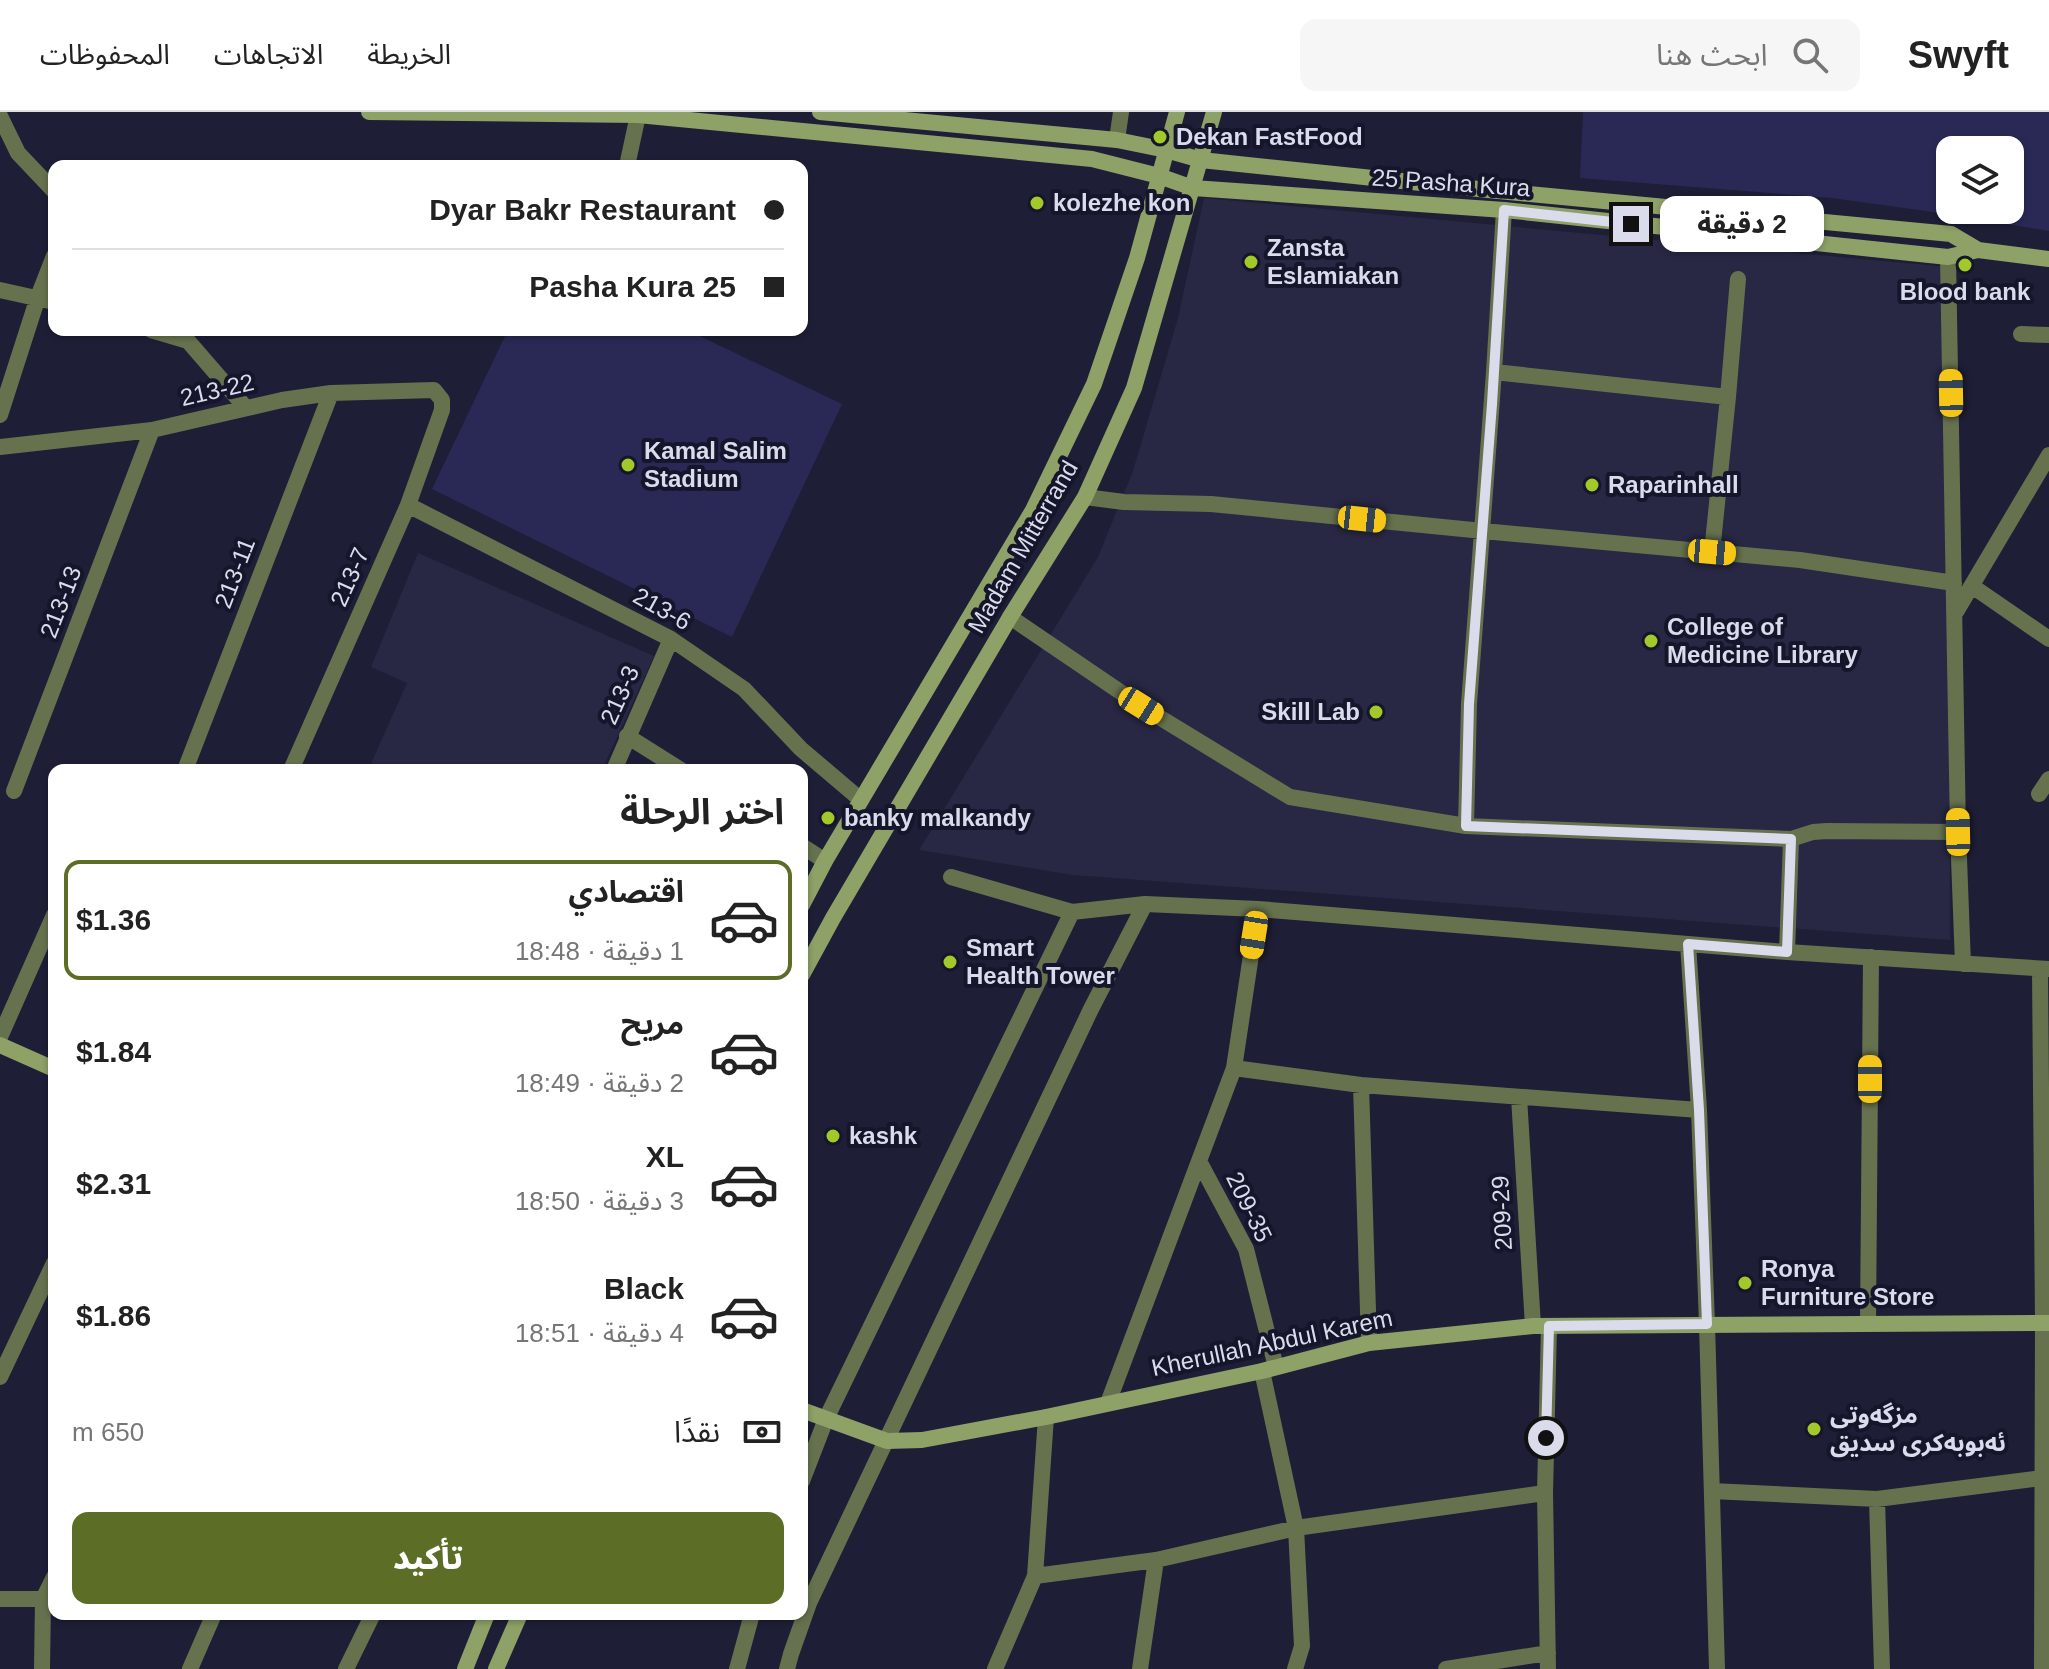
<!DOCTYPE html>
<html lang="ar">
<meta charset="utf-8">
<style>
body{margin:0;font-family:Helvetica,"Noto Sans Arabic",sans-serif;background:#f6f6f6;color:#222;direction:rtl;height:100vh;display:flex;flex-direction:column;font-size:30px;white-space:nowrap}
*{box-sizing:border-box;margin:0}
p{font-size:26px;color:#767676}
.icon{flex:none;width:44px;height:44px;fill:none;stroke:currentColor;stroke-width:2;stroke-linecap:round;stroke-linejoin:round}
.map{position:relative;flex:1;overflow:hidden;direction:ltr}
.side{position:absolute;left:48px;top:652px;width:760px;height:856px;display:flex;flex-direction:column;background:#fff;border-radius:16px;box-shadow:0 2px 6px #0004;direction:rtl}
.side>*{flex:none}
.banner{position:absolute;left:48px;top:48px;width:760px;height:176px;border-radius:16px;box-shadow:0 2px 6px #0004;direction:rtl;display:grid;align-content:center;height:176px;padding:0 24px;background:#fff}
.buttons{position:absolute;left:1936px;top:24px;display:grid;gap:16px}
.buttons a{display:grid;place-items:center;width:88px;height:88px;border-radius:16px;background:#fff;box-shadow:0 2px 6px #0004;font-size:40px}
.end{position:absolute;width:36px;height:36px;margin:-18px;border:10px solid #dadcec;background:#111;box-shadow:0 0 0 4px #111}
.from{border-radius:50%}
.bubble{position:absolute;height:56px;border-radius:16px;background:#fff;box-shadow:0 2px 6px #0004;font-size:26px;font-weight:800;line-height:56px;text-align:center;direction:rtl}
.car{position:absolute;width:24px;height:48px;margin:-24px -12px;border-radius:10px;box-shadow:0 0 6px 2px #0007;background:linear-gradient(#f5c518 24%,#345 0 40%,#f5c518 0 76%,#345 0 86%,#f5c518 0)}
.banner b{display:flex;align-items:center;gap:28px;height:76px;font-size:30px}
.banner b+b{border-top:2px solid #e0e0e0}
.banner i{width:20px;height:20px;background:#222}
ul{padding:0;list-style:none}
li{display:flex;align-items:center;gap:24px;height:120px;margin:0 16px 12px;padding:0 8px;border:4px solid transparent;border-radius:16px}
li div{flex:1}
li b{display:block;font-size:30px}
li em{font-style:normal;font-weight:800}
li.on{border-color:#5c6d25}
li>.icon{width:72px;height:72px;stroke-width:1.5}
h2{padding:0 24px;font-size:36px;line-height:96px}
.pay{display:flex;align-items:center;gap:20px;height:88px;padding:0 24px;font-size:30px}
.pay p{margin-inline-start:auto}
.action{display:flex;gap:16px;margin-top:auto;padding:16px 24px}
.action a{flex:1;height:92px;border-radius:16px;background:#5c6d25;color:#fff;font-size:32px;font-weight:800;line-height:92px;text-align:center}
header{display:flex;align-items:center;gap:48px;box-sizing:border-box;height:112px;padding:0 40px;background:#fff;border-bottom:2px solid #e0e0e0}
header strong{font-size:38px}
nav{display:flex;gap:44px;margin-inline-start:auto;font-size:28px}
.search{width:560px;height:72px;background:#f6f6f6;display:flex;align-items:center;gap:20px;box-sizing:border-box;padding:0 28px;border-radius:16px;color:#767676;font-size:30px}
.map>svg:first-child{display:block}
</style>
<header>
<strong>Swyft</strong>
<div class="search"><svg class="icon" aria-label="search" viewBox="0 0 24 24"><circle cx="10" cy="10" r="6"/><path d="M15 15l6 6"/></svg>ابحث هنا</div>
<nav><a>الخريطة</a><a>الاتجاهات</a><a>المحفوظات</a></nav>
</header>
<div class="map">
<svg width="2049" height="1557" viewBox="0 0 2049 1557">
<rect width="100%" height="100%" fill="#1e1e36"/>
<path fill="#282845" d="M1204,86L1948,155L1950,828L1073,763L919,738L1098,445L1133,359L1178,206Z
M418,441L654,544L602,658H368L407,571L371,555Z"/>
<path fill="#2a2956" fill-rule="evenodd" d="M1583,0H2049V119L1933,100L1832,86L1580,66ZM1950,38H2010V98H1950Z
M508,218H687L842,292L732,525L432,377Z"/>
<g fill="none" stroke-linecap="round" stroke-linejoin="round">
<path stroke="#66724e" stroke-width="16" d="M0,4L18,41L54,79
M1117,28L1121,0
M627,54L638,3
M1948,145L1958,720L1963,852
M0,178L54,190
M151,218L188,229L246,296
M2021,222L2049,223
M1494,260L1728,285
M0,303L38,185L54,144
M0,335L152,318L282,288L331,281L434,278L442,288V298L408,393L291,658
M1085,385L1124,390L1211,392L1483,419L1800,448L1954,471
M408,393L671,527L744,577L801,637L861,688
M1712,440L1728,285L1738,167
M1972,474L2049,527
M1956,500L2049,343
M1010,505L1141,594L1290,685L1466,714L1791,727L1813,720L1827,719L1958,720
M627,624L681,658
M185,658L331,281
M614,658L671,527
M14,679L152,318
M2039,682L2049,667
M1466,714L1469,592L1494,260L1504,98
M802,734L825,749
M951,765L1072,800L1145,792L1258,797L1787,840L2049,857
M1688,832L1699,998L1707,1212L1717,1557
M1787,840L1791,727
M2040,857L2043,1211L2042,1557
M0,925L54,803
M1234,956L1361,973L1699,998
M1361,973L1369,1231
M1519,985L1533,1214
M1199,1049L1246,1137L1276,1255
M1868,1211L1871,845
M1262,1259L1296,1416L1302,1534L1295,1557
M0,1265L54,1151
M1108,1291L1234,956L1258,797
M802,1369L826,1307L1072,800
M1712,1379L1877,1387L2042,1366
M1877,1387L1882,1557
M1035,1464L1156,1448L1296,1416L1545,1381
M0,1487H52
M42,1557L43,1487L54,1465
M190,1557L214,1502
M346,1557L373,1502
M737,1557L752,1502
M787,1557L791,1542L809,1491L1091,897L1145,792
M995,1557L1035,1464L1046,1305
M1140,1557L1156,1448
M1446,1557L1548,1541
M1548,1557L1545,1381L1549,1214"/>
<path stroke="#8ea166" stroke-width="16" d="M369,0L638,3L1092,47L1159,64L1193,76L1504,98L1948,145L1978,138L2049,147
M820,0L1117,28L1166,38L1201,48L1488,78L1951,122L1978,138
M802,793L825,749L1033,398L1094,272L1137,146L1177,0
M802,863L833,806L1010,505L1085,385L1134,276L1214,0
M0,933L54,957
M802,1298L887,1329L922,1328L1046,1305L1262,1259L1369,1231L1533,1214L2049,1211
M465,1557L487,1502
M496,1557L520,1502"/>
</g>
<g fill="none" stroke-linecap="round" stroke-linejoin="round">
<path stroke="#dadcec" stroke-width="10" d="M1546,1326L1549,1214L1707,1212L1699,998L1688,832L1787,840L1791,727L1466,714L1469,592L1492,292L1504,98L1631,112"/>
</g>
<g fill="#a2c929" stroke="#15152b" stroke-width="3">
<circle cx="1160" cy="25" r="8"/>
<circle cx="1037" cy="91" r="8"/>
<circle cx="1251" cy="150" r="8"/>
<circle cx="1965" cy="153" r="8"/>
<circle cx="628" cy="353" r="8"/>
<circle cx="1592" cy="373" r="8"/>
<circle cx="1651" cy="529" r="8"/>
<circle cx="1376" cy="600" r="8"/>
<circle cx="828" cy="706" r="8"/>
<circle cx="950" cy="850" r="8"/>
<circle cx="833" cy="1024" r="8"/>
<circle cx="1745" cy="1171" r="8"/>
<circle cx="1814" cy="1317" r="8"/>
</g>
<g text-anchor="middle" stroke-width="8" stroke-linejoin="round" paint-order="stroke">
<g font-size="24" font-weight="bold" fill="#dadcec" stroke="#15152b" text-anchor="start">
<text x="1176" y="33">Dekan FastFood</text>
<text x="1053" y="99">kolezhe kon</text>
<text x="1267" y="144">Zansta<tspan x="1267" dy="28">Eslamiakan</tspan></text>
<text x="1965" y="188" text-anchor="middle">Blood bank</text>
<text x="644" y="347">Kamal Salim<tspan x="644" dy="28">Stadium</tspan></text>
<text x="1608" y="381">Raparinhall</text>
<text x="1667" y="523">College of<tspan x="1667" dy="28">Medicine Library</tspan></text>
<text x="1360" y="608" text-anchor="end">Skill Lab</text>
<text x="844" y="714">banky malkandy</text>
<text x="966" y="844">Smart<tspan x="966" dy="28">Health Tower</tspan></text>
<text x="849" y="1032">kashk</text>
<text x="1761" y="1165">Ronya<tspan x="1761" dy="28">Furniture Store</tspan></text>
<text x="1830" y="1311">مزگەوتی<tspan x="1830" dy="28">ئەبوبەکری سدیق</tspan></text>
</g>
<g font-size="24" fill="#dadcec" stroke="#15152b">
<text transform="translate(1451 71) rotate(4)" y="8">25 Pasha Kura</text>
<text transform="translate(217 278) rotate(-13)" y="8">213-22</text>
<text transform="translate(1023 435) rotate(-60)" y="8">Madam Mitterrand</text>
<text transform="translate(235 461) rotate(-69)" y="8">213-11</text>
<text transform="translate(350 465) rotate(-66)" y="8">213-7</text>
<text transform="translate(61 490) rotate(-69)" y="8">213-13</text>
<text transform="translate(662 497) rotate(29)" y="8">213-6</text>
<text transform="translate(620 583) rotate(-66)" y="8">213-3</text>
<text transform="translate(1249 1095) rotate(64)" y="8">209-35</text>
<text transform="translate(1502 1101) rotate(-93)" y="8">209-29</text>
<text transform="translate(1272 1231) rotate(-12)" y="8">Kherullah Abdul Karem</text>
</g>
</g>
</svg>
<div class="buttons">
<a><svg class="icon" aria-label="layers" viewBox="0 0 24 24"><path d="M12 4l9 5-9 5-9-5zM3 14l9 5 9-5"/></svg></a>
</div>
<i class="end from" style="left:1546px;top:1326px"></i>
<i class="end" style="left:1631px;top:112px"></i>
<div class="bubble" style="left:1660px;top:84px;width:164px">2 دقيقة</div>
<i class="car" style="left:1951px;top:281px;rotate:359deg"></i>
<i class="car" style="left:1362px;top:407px;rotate:96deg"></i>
<i class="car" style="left:1712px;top:440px;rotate:95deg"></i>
<i class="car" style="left:1141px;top:594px;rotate:122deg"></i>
<i class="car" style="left:1958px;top:720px;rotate:359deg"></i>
<i class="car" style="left:1254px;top:823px;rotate:189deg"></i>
<i class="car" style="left:1870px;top:967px;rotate:0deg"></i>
<div class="banner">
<b><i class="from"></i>Dyar Bakr Restaurant</b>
<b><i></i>25 Pasha Kura</b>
</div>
<section class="side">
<h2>اختر الرحلة</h2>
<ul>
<li class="on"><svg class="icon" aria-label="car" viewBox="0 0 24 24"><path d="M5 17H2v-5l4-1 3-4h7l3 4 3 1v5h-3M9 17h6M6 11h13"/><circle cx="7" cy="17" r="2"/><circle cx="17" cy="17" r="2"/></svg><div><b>اقتصادي</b><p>1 دقيقة · 18:48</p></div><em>$1.36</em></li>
<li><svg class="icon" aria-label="car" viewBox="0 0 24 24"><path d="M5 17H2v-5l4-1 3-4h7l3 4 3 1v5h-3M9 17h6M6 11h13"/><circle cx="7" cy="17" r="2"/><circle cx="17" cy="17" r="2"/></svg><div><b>مريح</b><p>2 دقيقة · 18:49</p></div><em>$1.84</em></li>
<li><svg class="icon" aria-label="car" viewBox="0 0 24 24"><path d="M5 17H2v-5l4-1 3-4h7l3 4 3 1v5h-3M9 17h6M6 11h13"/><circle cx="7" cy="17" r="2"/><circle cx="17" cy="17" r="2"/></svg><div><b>XL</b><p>3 دقيقة · 18:50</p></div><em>$2.31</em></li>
<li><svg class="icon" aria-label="car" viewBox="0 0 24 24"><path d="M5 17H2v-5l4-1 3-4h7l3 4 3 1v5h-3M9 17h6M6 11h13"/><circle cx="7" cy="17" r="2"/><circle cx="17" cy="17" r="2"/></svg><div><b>Black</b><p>4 دقيقة · 18:51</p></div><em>$1.86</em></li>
</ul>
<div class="pay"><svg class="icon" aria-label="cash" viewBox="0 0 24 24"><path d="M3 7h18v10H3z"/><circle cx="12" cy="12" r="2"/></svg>نقدًا<p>650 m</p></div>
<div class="action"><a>تأكيد</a></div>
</section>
</div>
